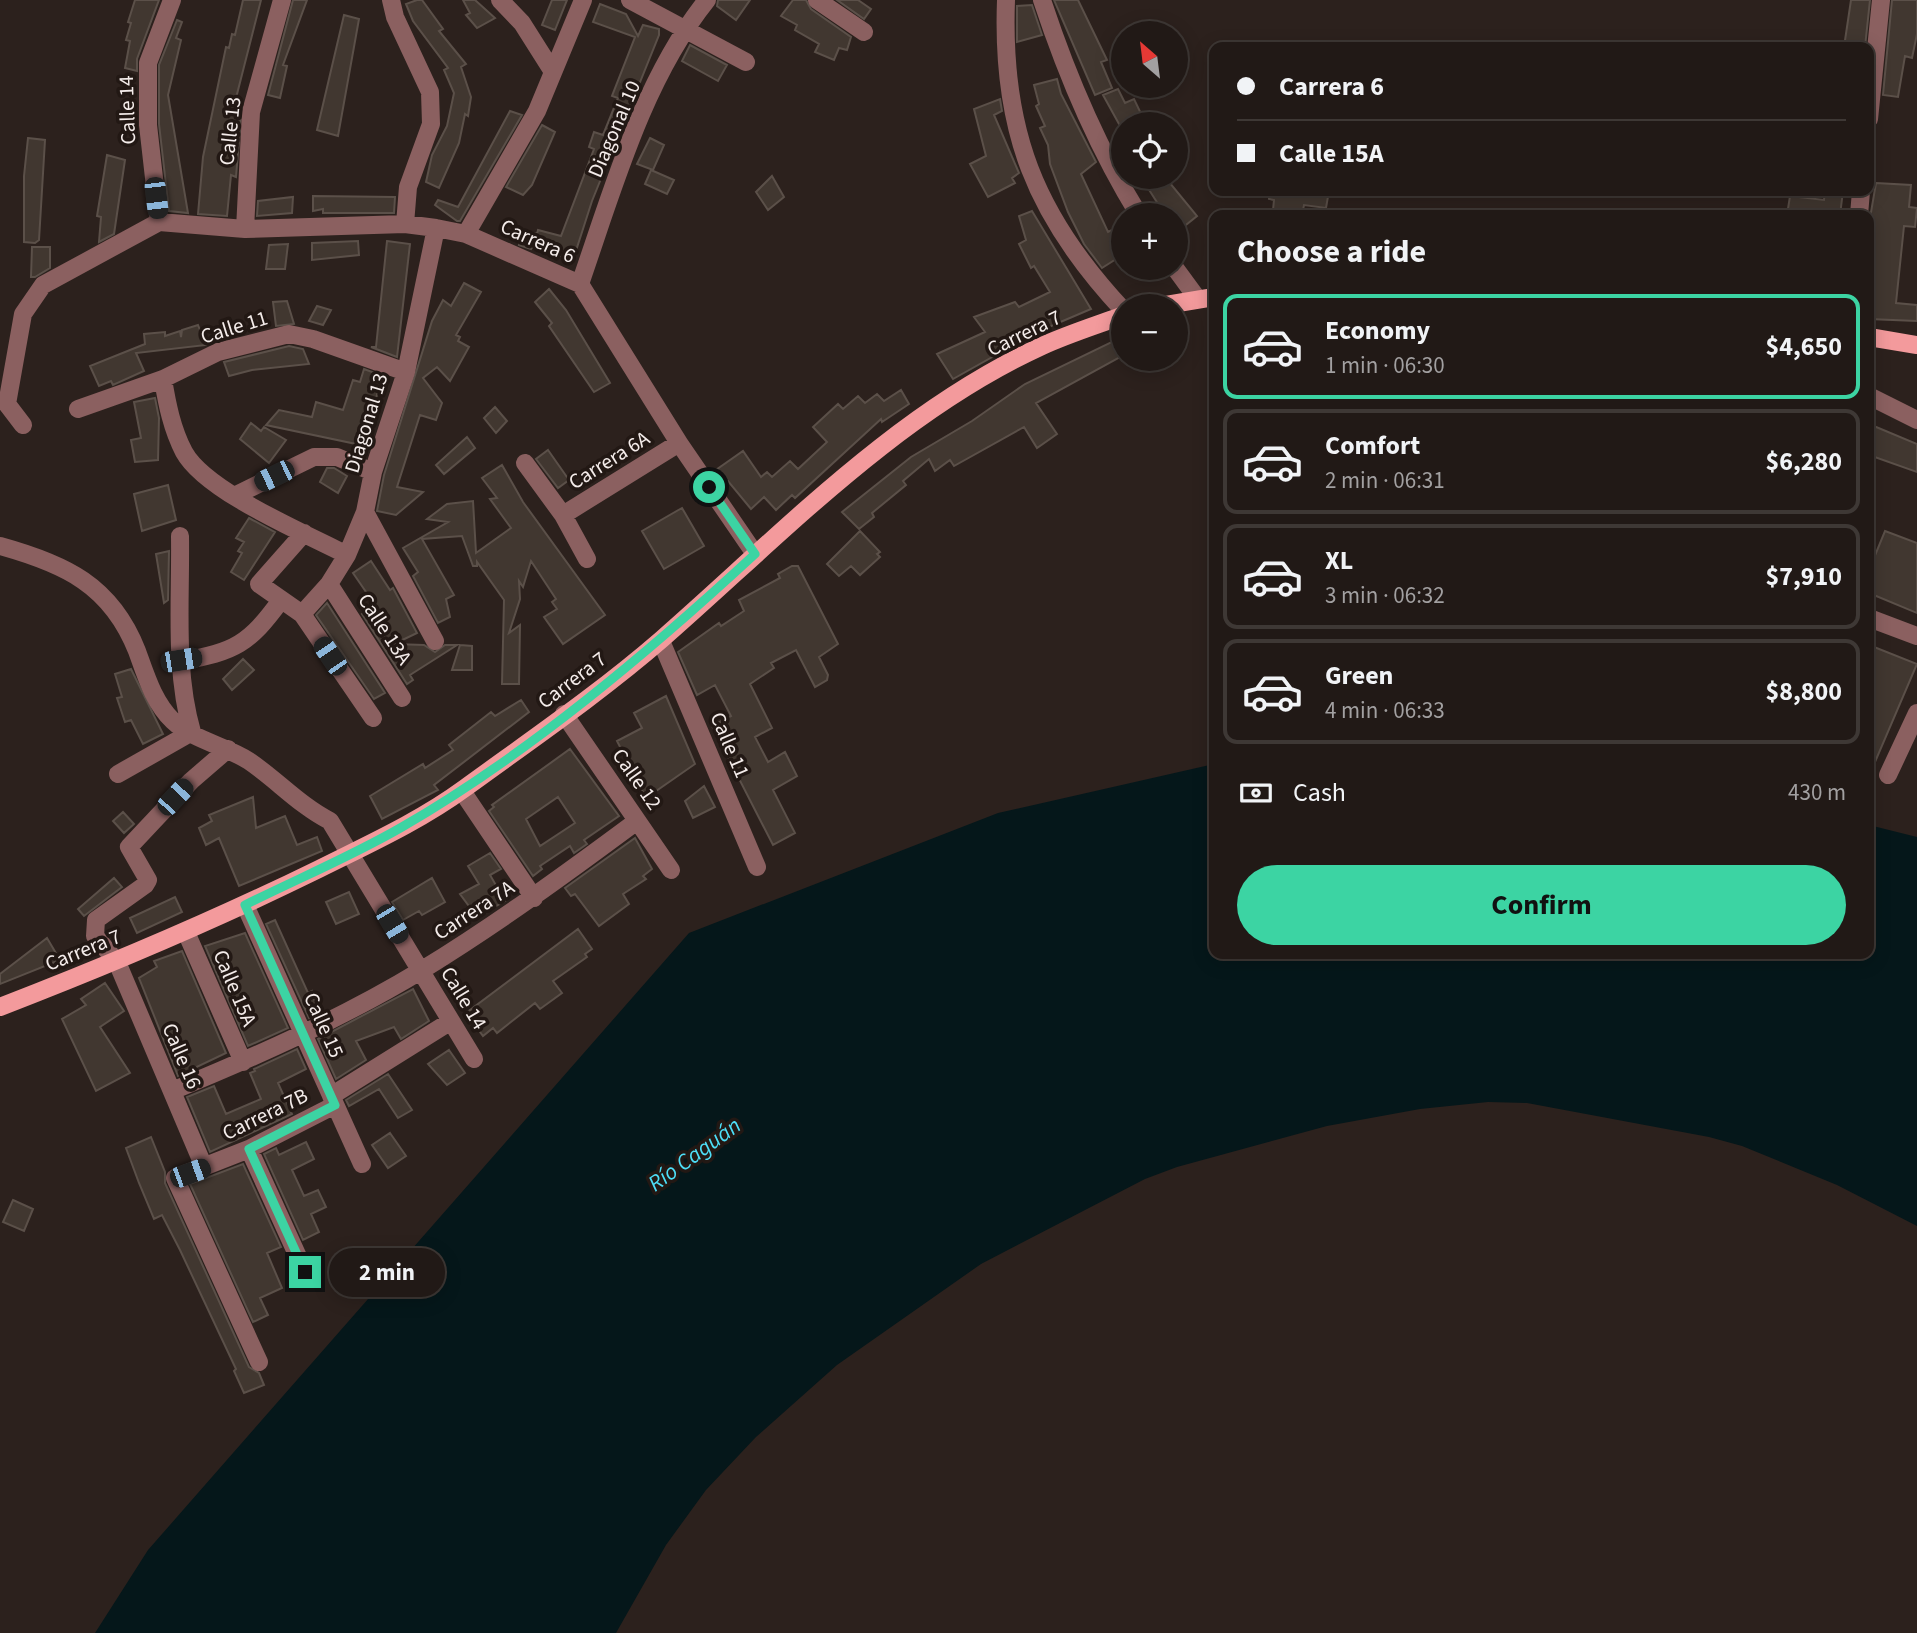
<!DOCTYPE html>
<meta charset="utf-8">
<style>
body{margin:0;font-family:"Source Sans 3",sans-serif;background:#29221f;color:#f1f3f6;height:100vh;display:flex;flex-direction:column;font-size:26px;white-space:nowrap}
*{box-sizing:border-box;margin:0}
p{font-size:23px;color:#a2a0a1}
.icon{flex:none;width:38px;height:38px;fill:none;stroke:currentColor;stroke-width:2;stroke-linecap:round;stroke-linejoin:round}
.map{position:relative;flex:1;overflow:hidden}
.sheet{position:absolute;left:1209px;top:210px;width:665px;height:749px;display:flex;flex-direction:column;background:#211916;border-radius:14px;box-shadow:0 4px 18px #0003,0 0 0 2px #3e3835}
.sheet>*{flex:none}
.top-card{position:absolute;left:1209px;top:42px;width:665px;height:154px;border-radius:14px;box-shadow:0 4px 18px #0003,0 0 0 2px #3e3835;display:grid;align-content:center;height:154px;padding:0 28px;background:#211916}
.needle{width:46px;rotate:332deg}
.controls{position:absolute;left:1111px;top:21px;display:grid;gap:14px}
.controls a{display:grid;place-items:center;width:77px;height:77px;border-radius:50%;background:#211916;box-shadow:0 4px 18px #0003,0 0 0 2px #3e3835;font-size:35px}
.end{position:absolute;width:32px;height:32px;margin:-16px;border:9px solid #3cd4a3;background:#111;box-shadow:0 0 0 4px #111}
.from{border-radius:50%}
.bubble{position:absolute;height:49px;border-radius:24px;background:#211916;box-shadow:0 4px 18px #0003,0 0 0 2px #3e3835;font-size:23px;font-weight:700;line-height:49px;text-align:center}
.car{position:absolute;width:21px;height:42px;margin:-21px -10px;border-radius:9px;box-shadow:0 0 5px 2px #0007;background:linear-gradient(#222 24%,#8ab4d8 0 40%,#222 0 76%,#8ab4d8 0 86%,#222 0)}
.top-card b{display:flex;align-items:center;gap:24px;height:66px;font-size:26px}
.top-card b+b{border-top:2px solid #3e3835}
.top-card i{width:18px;height:18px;background:#f1f3f6}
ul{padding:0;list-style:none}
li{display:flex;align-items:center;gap:21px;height:105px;margin:0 14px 10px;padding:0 14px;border:4px solid #3e3835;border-radius:14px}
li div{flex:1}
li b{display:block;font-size:26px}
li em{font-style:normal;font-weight:700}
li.selected{border-color:#3cd4a3}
li>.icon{width:63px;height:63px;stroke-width:1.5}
h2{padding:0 28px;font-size:32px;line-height:84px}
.pay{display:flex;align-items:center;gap:18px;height:77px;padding:0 28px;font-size:26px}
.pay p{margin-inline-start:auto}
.button{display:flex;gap:14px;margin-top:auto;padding:14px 28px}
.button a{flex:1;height:80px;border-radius:42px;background:#3cd4a3;color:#111;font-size:28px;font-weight:700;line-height:80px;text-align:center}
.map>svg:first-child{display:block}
</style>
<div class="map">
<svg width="1917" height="1633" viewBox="0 0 1917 1633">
<rect width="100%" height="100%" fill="#2c211d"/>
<path fill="#05171a" d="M1214,764V954H1869V825L1917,837V1226L1837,1185L1742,1146L1709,1137L1527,1103L1488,1102L1420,1109L1327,1126L1177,1167L1145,1179L981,1264L837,1365L756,1437L706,1490L666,1545L616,1633H95L148,1550L689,933L998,813Z"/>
<path fill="#413730" stroke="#5b5049" stroke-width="2" fill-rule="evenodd" d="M135,0H159L137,59V71L125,68L130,41L126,40L131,23L128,22Z
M243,0H261L235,102L242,103L236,177L231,175L227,216L198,214L203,157L226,47L229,48L232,34L235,35Z
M293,0H307L283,65L287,66L280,98L268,95Z
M417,0H422L443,29L439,31L466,64L461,67L471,97L468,116L465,114L459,143L439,188L426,182L432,155L447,126L454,93L444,70L448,68L413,21L406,4Z
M463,0H475L495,18L477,28L466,15L470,13Z
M552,0H567L555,30L542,25Z
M718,0H750L736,20L717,6Z
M793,0H806L811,9L851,37L847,50L839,48L834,60L815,52L819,44L795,30L797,25L781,16Z
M837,0H858L871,9L864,19Z
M1054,0H1078L1107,60L1101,62L1112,88L1095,95Z
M1851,0H1870L1865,47H1844Z
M1892,0H1917V34L1912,58L1905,56L1898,97L1883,95Z
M600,4L626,14L638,36L643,25L659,29V35L592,201L573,260L532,247L533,244L531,249L519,245L523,230L537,234L538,230L561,236L594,149L589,147L594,132L603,135L618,98L612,96L635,37L593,22Z
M1032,5L1042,35L1017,42V6Z
M344,15L359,19L338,136L317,130Z
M177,20L182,22L176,38L181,40L168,95L188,213L169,211L159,124V65Z
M690,45L727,65L718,81L682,61Z
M1057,79L1061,94L1096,162L1081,174L1108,232L1114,229L1124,244V254L1102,268L1084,244L1068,212L1050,164L1048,145L1040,128L1045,126L1036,106L1039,104L1034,85Z
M1118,89L1125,103L1134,99L1146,124H1119L1103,95Z
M1000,99L1002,111L994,115L1019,173L1012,178L1015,183L988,197L970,164L986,156L974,109Z
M510,111L522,115L460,221H457L435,205L438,200L458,207Z
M542,125L555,132L532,185L523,195L506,187Z
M28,138L45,140L39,240L35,243L24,242V176Z
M650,138L664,145L653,170L637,164Z
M107,155L125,160L114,234L99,242L101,217L97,216Z
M651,170L674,180L667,194L645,184Z
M772,176L784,197L768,210L756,192Z
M1141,177H1165L1197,216L1176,233V215H1165Z
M1876,183L1911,185L1909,207L1917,208L1915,227L1904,226L1896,303L1917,305V321L1869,319V224Z
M1269,191H1329L1326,208L1304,205L1302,215L1273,210L1274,200L1269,199Z
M1825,191H1843L1840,215H1787L1790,196L1824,200Z
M313,196L395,197L394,213H323V209L313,211Z
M293,197L292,213L257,216L258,201Z
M1032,211L1091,309L1037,332L953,379L937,354L985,332L974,317L1015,302L1019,307L1050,292L1034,266L1031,268L1019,244L1026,240L1019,216Z
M358,241L359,255L312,260V243Z
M387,241L410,244L397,357L371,347H376Z
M288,244L285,269H266L269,245Z
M32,247H50V268L35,277H31Z
M464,283L481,292L456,335L460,337L458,341L469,347L450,381L437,367L423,378L442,403L436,420L420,415L397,487L423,492L396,515L377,511L384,475L432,321L443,300L451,306Z
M549,289L566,310L610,383L594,392L549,326L552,323L535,302Z
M287,301L294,324L276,326L273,302Z
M317,306L331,310L323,325L309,321Z
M198,325L206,345L136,353L144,371L113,385L111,381L99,386L90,366L145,344L144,334L165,332V336L180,331L181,337L182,330Z
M1124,336V355L1036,403L1057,434L1037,448L1024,427L954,466L950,460L935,471L929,459L903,481L906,485L872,513L874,517L859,529L842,512L911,457L972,421L1025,384Z
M289,346L303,349L309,364L252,370L229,376L224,362Z
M364,369L383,376L361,445L266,425L279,410L312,417L316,402L343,410L353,380L360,382Z
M901,390L909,404L882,422L881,419L795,498L792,495L776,510L764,497L751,509L728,481L722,485L713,472L743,451L761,477L767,472L772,477L790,461L798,469L827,442L813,427L838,404L843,409L858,396L865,403L877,394L884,401Z
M155,398L159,418L158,460L135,462L131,440L141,438L134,402Z
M495,407L507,421L496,433L484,418Z
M251,423L261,431L264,427L286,440L269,463L240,439Z
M1869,424L1917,444V472L1869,455Z
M467,437L475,448L444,474L436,465Z
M548,450L569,480L558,488L536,459Z
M502,465L523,502L605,615L563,644L544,617L557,609L552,602L556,599L531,561L523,587L519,581L520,599L509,633L520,625L519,684H502L504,600L477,562V566H473L462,536L422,539L454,595L446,599L450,617L438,623L413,576L418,572L403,548L448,522L427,519L447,504L473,501L476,553L511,528L490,499L497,498L482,478Z
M327,468H334L347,476L338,493L320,482Z
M168,485L176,520L142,531L134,494Z
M682,508L704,546L664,569L642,531Z
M249,518L275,532L244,580L231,572L242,553L238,551L244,542L236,538Z
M860,531L880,552L877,554L880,557L860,575L851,566L839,576L827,564Z
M1885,531L1917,543V613L1869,593V570Z
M169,551L168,600L164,603L156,554Z
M371,561L390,590L393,588L417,633L394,644L424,645L435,652L445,645H457L410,675L413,680L407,684L362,614L375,605L353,573Z
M792,566H798L838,644L819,657L828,675L827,680L815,687L796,650L771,663L774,668L750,684L772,728L755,737L768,762L785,752L797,776L773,790L795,833L773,845L712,726L731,716L715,685L697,695L678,652L719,623L721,626L744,611L739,600L780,578L778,574Z
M327,603L385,693L374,699L316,615Z
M460,645L472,646V670H452Z
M1869,645L1917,664L1869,776Z
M243,659L254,670L232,690L223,679Z
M131,669L163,734L143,744L131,720L125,722L117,698L122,697L115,674Z
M666,696L695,764L646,798L617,741L642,728L634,713Z
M521,700L529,712L434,785L438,790L382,819L370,796L423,764L425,768L453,750L449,745L491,712L495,716Z
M570,749L619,816L584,840L587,844L574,853L570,846L540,866L542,869L533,876L489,811L494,807L492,805ZM558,797L575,823L540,846L526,819Z
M704,786L715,807L693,818L685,801Z
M253,797L256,828L285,816L297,845L317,837L322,851L239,886L219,838L206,845L199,828L212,821L209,815Z
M123,812L134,824L124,833L113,821Z
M635,838L652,869L643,876L646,879L623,894L629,904L599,926L575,894L571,896L565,888Z
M490,853L501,869L490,875L505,901L477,917L460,894L479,884L468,866Z
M114,878L122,887L84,916L78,909Z
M432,878L445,902L422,915L419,911L403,920L392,902Z
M349,892L359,914L336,924L326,902Z
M175,897L182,912L137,933L130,918Z
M275,920L308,993L312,991L318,1014L309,1018L266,924Z
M578,929L592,949L585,954L587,957L553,981L562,993L540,1009L535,1003L497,1033L493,1028L483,1036L466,1013Z
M245,933L288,1028L248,1046L205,946Z
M47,938L60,960L0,984V974Z
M182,951L226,1053L178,1076L139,978L157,967L154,961Z
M105,983L124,1011L100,1027L130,1073L96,1091L62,1019L86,1005L81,999Z
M413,989L429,1021L401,1039L394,1027L356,1041L366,1060L336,1079L318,1039Z
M297,1049L306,1069L278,1083L292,1114L210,1152L187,1097L214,1086L226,1114L261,1099L250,1073L255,1071L254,1069Z
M449,1050L465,1073L447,1085L428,1064Z
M388,1074L412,1110L398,1118L379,1089L349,1106L346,1100Z
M390,1133L406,1156L388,1168L372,1145Z
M151,1137L165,1172V1183L249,1367L259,1373L264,1385L244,1393L234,1371L236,1369L180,1250L162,1215L154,1219L139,1183L126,1148Z
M306,1142L314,1159L292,1170L304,1196L318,1190L326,1207L311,1214L319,1232L303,1240L264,1154L276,1148L279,1155Z
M243,1164L281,1247L267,1253L282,1288L260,1298L268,1315L253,1322L190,1184Z
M13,1200L33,1209L24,1231L3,1222Z"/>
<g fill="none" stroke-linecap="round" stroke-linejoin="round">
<path stroke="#8b6060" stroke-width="18" d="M391,0L395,17L430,92L431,124L408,187L405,224
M500,0L522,23L553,72
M630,0L746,62
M817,0L864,32
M1006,0C1001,130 1035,216 1124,311
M1042,0C1067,76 1097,147 1139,215
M1869,119L1881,0
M1859,215L1861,191
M159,222L245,229L405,224L436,228L466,234L580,284L679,443L755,554
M159,222L148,125V63L172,0
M245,229L251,112L282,0
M466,234L537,111L583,0
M1175,268L1197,298
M580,284C613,189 643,80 707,0
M163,379C167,404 172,429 184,452C206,492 305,533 347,555
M1869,396L1917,420
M78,409L163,379L218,352L289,334L313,339L406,372
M23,425L7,404L23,314L43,285L159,222
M525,463L563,515L587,559
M234,496L314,457H337L373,472
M365,512L435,641
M563,515L679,443
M304,533L259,584L302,614L373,718
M180,536C181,601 174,670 192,732
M0,546C65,564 111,585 137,651C146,676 154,703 173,721C193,740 226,746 249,761C277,780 299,805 330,821L474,1059
M329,584L402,698
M302,614L329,584L347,555L365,512L373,472L406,372L436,228
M1869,618L1917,636
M661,641L757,867
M181,661C235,652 249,644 281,600
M564,714L671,870
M118,774L192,732
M1888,775L1917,713
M462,791L534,898
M245,905L362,1164
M186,932L243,1062
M172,1091C257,1056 343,1018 422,970C497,924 567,873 637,821
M331,1096L451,1021
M249,1149L305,1272
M204,1167L117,962L95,936L96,920L145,885L148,880L129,847L191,781L228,749
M259,1362L175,1178L249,1149L335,1105"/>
<path stroke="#f39a9c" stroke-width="18" d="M1160,306L1214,297
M1869,337L1917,345
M0,1007C109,965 215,920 319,869C369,844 420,821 465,788C531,740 601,692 662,639C782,534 896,413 1042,346C1068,334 1097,325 1124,315"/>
</g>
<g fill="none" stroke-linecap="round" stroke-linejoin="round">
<path stroke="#3cd4a3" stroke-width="9" d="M305,1272L249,1149L335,1105L245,905C297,879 352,856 402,827C527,755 649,652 755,554L709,487"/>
</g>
<g text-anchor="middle" stroke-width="7" stroke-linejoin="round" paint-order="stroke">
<g font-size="21" fill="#f4ecea" stroke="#221814">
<text transform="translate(127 110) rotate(-92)" y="7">Calle 14</text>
<text transform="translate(614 129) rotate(-67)" y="7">Diagonal 10</text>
<text transform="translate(230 131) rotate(-84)" y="7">Calle 13</text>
<text transform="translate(538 241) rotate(24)" y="7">Carrera 6</text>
<text transform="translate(234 327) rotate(-17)" y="7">Calle 11</text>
<text transform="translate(1024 333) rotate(-26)" y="7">Carrera 7</text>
<text transform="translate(366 423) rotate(-73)" y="7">Diagonal 13</text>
<text transform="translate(609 460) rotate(-32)" y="7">Carrera 6A</text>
<text transform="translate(385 629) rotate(57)" y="7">Calle 13A</text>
<text transform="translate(572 680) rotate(-37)" y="7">Carrera 7</text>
<text transform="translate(730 745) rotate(67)" y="7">Calle 11</text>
<text transform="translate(637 779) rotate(55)" y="7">Calle 12</text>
<text transform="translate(474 910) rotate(-33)" y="7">Carrera 7A</text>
<text transform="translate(83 950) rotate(-22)" y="7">Carrera 7</text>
<text transform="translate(235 988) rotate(67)" y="7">Calle 15A</text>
<text transform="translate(464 998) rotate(59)" y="7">Calle 14</text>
<text transform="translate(324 1025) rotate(66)" y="7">Calle 15</text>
<text transform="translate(182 1056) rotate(67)" y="7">Calle 16</text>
<text transform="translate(265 1114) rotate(-26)" y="7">Carrera 7B</text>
</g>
<g font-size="23" font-style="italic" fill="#4ddef7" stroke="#221814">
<text transform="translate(694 1154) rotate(-36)" y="8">Río Caguán</text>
</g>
</g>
</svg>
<div class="controls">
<a><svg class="needle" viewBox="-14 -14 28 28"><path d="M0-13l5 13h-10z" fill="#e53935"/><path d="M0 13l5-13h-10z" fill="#a2a0a1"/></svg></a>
<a><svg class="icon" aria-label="locate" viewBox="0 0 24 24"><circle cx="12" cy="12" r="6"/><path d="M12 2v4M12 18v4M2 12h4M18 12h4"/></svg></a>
<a>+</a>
<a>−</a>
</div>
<i class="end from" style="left:709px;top:487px"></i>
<i class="end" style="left:305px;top:1272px"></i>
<div class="bubble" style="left:329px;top:1248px;width:116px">2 min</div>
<i class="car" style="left:156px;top:198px;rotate:173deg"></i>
<i class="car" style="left:274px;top:476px;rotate:244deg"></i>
<i class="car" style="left:330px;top:656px;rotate:326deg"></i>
<i class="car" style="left:181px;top:660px;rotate:81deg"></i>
<i class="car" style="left:175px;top:797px;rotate:43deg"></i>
<i class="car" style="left:392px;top:924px;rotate:149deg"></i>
<i class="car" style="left:190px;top:1173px;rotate:70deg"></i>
<div class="top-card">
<b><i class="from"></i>Carrera 6</b>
<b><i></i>Calle 15A</b>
</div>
<section class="sheet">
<h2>Choose a ride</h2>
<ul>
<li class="selected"><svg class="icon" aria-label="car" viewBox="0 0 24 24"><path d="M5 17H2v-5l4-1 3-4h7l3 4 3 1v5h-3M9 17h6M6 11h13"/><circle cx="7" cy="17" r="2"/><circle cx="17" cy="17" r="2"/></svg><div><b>Economy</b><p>1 min · 06:30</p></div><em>$4,650</em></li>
<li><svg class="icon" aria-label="car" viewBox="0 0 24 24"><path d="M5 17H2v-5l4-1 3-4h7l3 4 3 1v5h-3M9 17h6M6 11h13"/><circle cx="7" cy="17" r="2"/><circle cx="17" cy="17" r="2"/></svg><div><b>Comfort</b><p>2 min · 06:31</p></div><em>$6,280</em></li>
<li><svg class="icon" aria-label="car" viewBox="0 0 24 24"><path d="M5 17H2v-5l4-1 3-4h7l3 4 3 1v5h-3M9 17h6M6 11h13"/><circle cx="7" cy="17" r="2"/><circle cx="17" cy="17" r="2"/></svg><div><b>XL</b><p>3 min · 06:32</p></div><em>$7,910</em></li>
<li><svg class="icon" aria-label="car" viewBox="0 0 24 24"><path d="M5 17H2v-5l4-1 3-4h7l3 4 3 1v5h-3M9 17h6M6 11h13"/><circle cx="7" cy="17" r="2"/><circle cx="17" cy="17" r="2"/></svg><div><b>Green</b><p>4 min · 06:33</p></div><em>$8,800</em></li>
</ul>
<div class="pay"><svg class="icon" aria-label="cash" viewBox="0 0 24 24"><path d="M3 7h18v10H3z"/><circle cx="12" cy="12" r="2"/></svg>Cash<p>430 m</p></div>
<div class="button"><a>Confirm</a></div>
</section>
</div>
